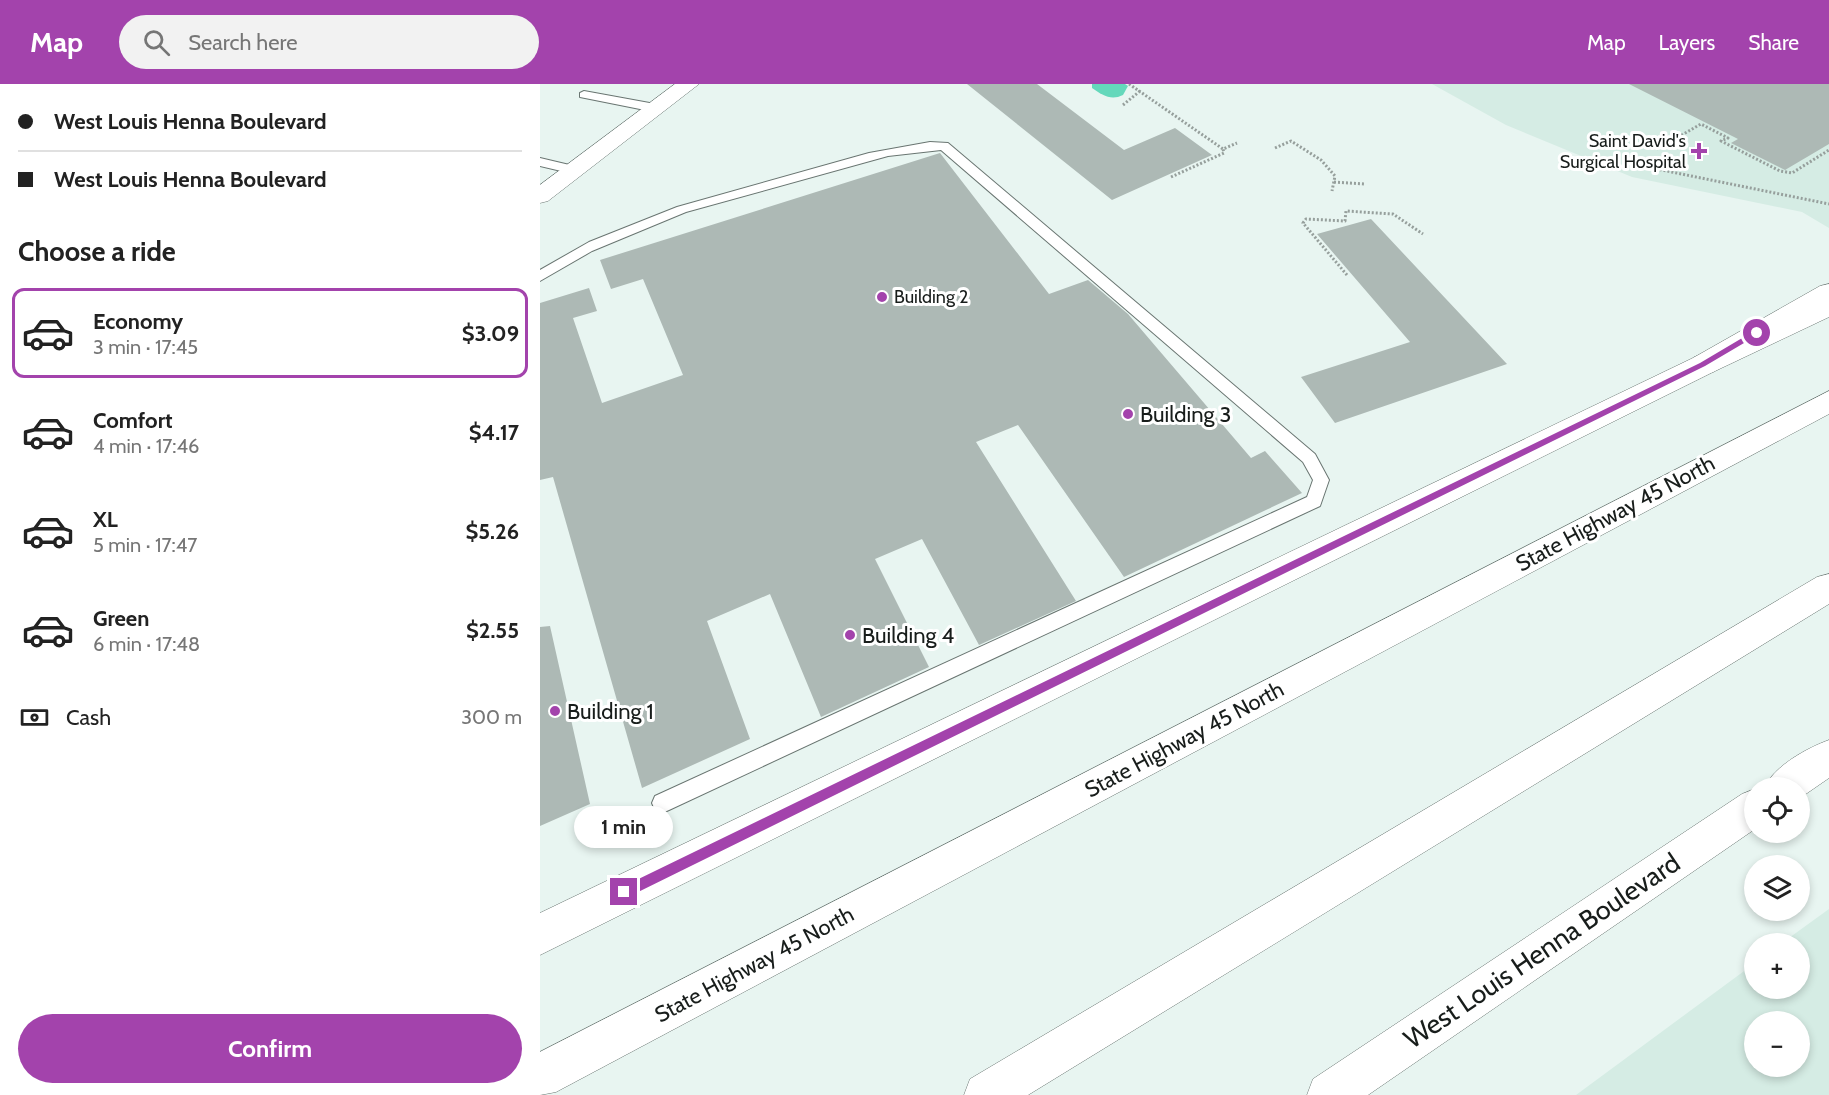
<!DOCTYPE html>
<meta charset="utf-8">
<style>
body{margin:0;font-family:Cabin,sans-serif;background:#f2f2f2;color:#222;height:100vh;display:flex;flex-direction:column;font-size:22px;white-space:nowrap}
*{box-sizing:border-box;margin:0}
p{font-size:20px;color:#767676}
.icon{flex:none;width:33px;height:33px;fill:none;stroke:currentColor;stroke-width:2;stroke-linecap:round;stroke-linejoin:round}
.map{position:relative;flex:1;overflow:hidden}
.drawer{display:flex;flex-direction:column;background:#fff;width:540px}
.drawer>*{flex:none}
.banner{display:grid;align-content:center;height:132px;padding:0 18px;background:#fff}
.tools{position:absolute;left:1204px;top:693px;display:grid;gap:12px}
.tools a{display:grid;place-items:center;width:66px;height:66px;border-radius:50%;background:#fff;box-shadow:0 3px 9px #0003;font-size:30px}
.end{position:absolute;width:27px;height:27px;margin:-14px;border:8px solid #a343ac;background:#fff;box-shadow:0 0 0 3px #fff}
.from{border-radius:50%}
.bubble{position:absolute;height:42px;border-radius:21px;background:#fff;box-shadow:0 3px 9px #0003;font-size:20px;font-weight:800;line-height:42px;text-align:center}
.banner b{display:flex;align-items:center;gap:21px;height:57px;font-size:22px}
.banner b+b{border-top:2px solid #e0e0e0}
.banner i{width:15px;height:15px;background:#222}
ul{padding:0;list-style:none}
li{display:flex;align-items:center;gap:18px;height:90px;margin:0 12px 9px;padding:0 6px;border:3px solid transparent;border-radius:12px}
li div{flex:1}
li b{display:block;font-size:22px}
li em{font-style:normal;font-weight:800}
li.current{border-color:#a343ac}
li>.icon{width:54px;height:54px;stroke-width:1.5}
h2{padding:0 18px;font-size:27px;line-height:72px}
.pay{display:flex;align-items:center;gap:15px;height:66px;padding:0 18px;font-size:22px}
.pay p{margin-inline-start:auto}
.cta{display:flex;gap:12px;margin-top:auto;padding:12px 18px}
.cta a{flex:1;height:69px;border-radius:36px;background:#a343ac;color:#fff;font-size:24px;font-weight:800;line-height:69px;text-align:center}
header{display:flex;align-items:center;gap:36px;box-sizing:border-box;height:84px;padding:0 30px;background:#a343ac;color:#fff}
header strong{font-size:28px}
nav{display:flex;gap:33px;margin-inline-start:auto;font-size:21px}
.search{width:420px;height:54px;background:#f2f2f2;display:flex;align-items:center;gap:15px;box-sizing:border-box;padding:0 21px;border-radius:33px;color:#767676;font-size:22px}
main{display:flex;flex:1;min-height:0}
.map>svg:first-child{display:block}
</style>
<header>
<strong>Map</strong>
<div class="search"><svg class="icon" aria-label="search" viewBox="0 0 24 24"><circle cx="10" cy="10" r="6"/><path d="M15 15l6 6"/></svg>Search here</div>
<nav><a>Map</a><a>Layers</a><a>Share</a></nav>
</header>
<main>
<section class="drawer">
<div class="banner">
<b><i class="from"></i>West Louis Henna Boulevard</b>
<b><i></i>West Louis Henna Boulevard</b>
</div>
<h2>Choose a ride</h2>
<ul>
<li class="current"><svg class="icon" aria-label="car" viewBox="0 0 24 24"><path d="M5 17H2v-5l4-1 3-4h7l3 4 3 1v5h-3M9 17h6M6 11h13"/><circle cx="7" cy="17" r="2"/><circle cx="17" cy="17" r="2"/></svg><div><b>Economy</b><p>3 min · 17:45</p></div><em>$3.09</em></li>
<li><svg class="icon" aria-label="car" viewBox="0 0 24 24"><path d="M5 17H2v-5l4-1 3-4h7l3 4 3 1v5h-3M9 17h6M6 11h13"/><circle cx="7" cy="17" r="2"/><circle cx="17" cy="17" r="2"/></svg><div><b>Comfort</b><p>4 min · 17:46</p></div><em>$4.17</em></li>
<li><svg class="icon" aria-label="car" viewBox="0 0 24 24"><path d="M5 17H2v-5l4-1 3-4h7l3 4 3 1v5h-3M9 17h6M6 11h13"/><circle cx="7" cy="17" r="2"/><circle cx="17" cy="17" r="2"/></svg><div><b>XL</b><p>5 min · 17:47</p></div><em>$5.26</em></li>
<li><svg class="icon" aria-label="car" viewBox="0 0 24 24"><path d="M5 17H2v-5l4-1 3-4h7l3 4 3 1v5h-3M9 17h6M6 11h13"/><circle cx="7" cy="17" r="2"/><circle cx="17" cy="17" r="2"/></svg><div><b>Green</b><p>6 min · 17:48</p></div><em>$2.55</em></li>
</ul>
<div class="pay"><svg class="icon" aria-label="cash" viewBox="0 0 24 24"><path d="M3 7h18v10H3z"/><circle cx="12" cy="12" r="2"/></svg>Cash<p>300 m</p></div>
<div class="cta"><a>Confirm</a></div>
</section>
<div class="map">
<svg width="1289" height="1011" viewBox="0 0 1289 1011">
<rect width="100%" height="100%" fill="#e8f5f1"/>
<path fill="#d5ece4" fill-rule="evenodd" d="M892,0H1289V144L1262,128L1092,93L966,41Z
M1289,825V1011H1036L1215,879V904H1260V860L1242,859ZM1215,938H1260V982H1215Z"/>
<path fill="#64d8bb" d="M552,0H585L588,2L583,11C571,17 562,11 552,4Z"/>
<path fill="#adb9b5" d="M427,0H497L584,66L635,44L672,71L572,116Z
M1089,0H1289V60L1245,86L1191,59L1198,55Z
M400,69L509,210L548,196L588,230L711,374L725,367L762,409L584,493L478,341L436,358L536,517L439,561L382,455L335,475L389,583L281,633L230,510L167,537L210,655L102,704L13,393L0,396V219L49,204L57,227L33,234L62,319L143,291L103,195L71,205L60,176Z
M831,135L967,280L795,339L761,293L870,258L777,150Z
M10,542L50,720L0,742V543Z"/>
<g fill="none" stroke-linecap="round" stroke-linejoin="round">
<defs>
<path id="lane" d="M44,7L115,20L121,24L115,28L40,13V9Z
M390,58L408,59L775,370L789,396L780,422L129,726L122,729L115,726L112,719L115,712L767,413L773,396L763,378L401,66L348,72L146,128L52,167L0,197V186L49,158L137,123L329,69Z
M0,74L38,83L40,86L34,90L0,82Z"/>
<path id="secondary" d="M135,0H159L8,117L0,119V101Z
M1289,200V219L1173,288L0,871V829L1153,274L1280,202Z
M1289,656V694L1260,714V704H1224C1234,682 1267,664 1289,656Z
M1215,705V745L828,1011H767L773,995L1202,710Z"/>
<path id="highway" d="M1289,214V233L1173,288L1163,291L1153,288L1149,281L1153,274Z
M1289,307V330L16,1008L0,1011V968Z
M1289,490V520L488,1011H424L430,995L1277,493Z"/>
</defs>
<use href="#lane" stroke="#697571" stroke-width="2"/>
<use href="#secondary" stroke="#697571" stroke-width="1"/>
<use href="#highway" stroke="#697571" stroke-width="1"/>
<path stroke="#969f9c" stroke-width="3" stroke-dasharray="2 2" stroke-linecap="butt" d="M589,0L683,65
M583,21L600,7
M735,64L751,57L781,76L795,92L792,107
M1117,65L1161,40L1188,54L1181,57L1240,87L1252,89L1289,66
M1108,80L1107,83L1289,120
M631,93L684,69L683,65L697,59
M794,98L825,100
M807,191L763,139L766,135L805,137L806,127L853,130L883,150"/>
<use href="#lane" fill="#fff" fill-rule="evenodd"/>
<use href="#secondary" fill="#fff" fill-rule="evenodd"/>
<use href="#highway" fill="#fff" fill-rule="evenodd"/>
</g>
<path fill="#a343ac" d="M1214,247L1221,249L1165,282L88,813H80V804L1160,279Z"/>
<g fill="#a343ac" stroke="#fff" stroke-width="2">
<path d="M1156 58h6v6h6v6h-6v6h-6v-6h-6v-6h6z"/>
<circle cx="342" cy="213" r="6"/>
<circle cx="588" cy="330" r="6"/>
<circle cx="310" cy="551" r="6"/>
<circle cx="15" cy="627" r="6"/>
</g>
<g text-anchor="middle" stroke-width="6" stroke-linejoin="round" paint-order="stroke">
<g font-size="18" fill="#181d1b" stroke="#fff" text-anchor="end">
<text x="1146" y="63">Saint David's<tspan x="1146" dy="21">Surgical Hospital</tspan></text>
<text x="354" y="219" text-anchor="start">Building 2</text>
</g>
<g font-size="22" fill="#181d1b" stroke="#fff" text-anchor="start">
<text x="600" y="338">Building 3</text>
<text x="322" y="559">Building 4</text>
<text x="27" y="635">Building 1</text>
</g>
<g font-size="22" fill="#181d1b" stroke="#fff">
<text transform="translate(1075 429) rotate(-28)" y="8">State Highway 45 North</text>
<text transform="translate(644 655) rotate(-28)" y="8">State Highway 45 North</text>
<text transform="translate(214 880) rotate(-28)" y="8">State Highway 45 North</text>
</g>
<g font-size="27" fill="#181d1b" stroke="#fff">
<text transform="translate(1002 867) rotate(-34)" y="9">West Louis Henna Boulevard</text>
</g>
</g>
</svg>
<div class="tools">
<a><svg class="icon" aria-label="locate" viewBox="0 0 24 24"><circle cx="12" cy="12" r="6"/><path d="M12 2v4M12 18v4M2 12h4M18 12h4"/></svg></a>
<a><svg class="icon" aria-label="layers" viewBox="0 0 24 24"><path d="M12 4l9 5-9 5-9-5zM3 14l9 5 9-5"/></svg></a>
<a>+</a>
<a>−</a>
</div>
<i class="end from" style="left:1217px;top:249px"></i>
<i class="end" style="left:84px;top:808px"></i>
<div class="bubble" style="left:34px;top:722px;width:99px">1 min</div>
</div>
</main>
